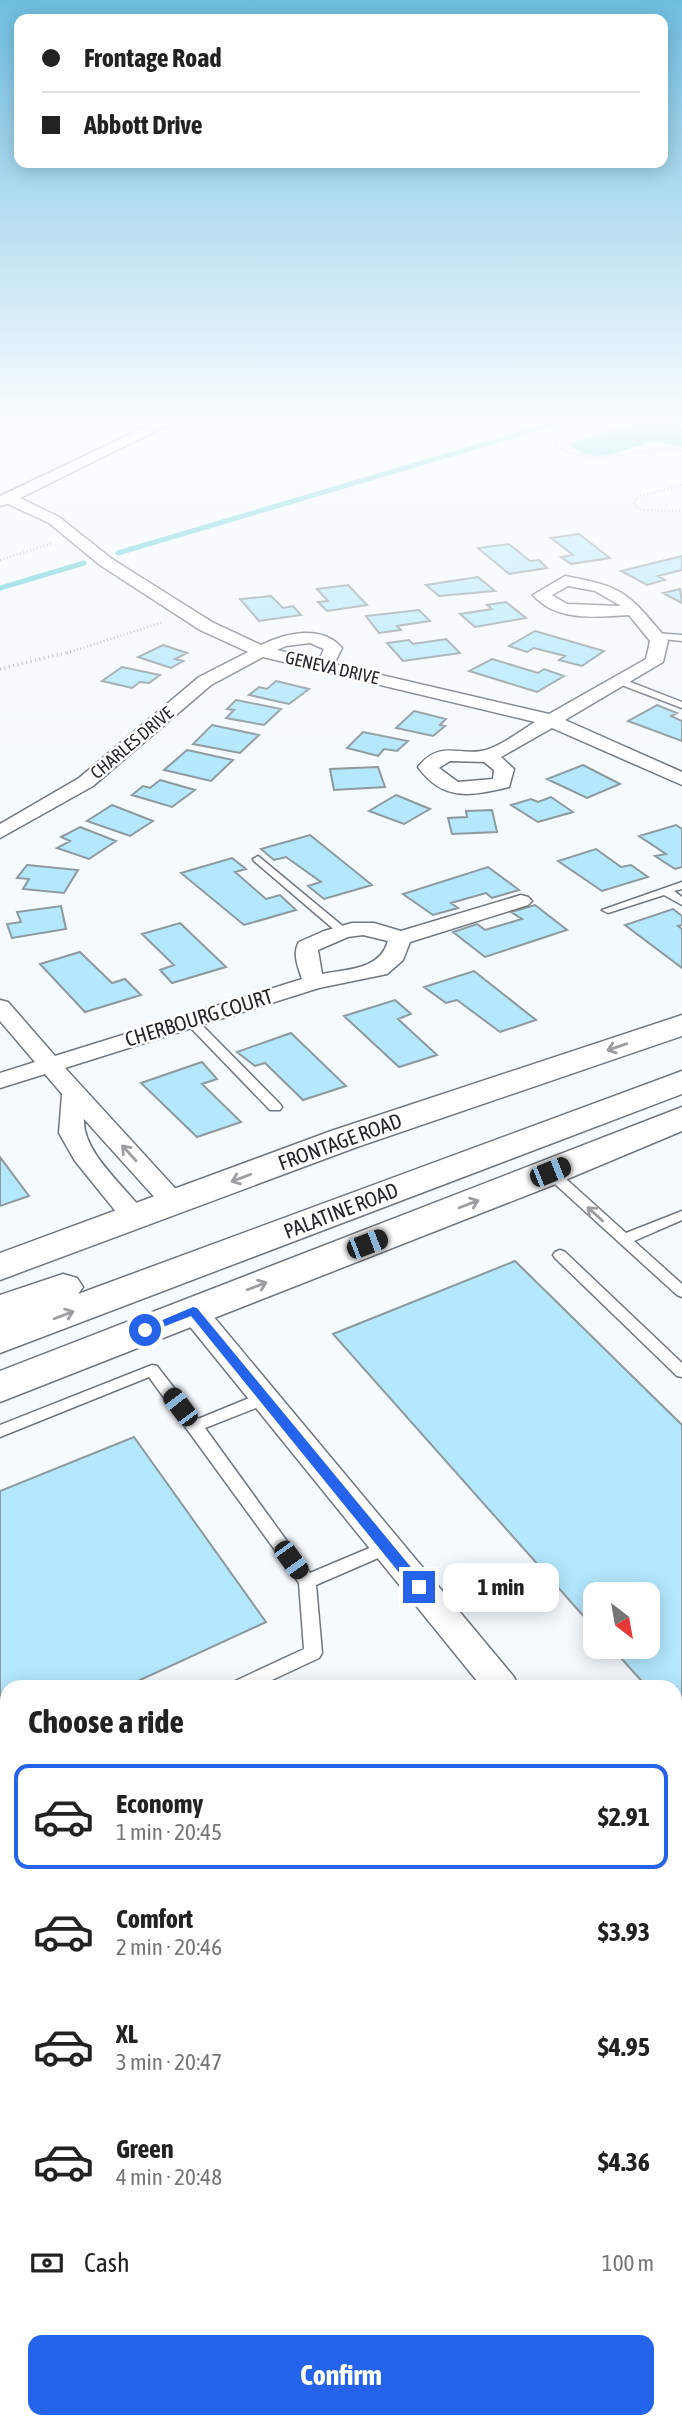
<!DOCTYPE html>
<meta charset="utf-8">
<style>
body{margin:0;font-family:"Asap Condensed",sans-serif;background:#f6f6f6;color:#222;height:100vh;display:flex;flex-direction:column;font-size:26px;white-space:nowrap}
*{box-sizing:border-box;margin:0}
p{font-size:23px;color:#767676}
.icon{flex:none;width:38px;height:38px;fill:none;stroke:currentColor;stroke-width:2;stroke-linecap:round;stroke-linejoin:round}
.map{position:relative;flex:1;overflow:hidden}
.panel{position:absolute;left:0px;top:1680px;width:682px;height:749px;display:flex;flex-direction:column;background:#fff;border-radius:21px 21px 0 0;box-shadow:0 4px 18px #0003}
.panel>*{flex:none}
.top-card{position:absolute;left:14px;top:14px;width:654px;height:154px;border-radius:14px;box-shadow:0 4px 18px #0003;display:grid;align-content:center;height:154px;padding:0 28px;background:#fff}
.needle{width:46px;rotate:149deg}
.tools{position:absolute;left:583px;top:1582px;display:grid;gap:14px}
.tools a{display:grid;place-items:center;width:77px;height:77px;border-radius:14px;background:#fff;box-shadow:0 4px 18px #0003;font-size:35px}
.end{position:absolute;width:32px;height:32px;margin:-16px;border:9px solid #2563eb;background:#fff;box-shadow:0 0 0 4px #fff}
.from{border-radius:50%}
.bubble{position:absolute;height:49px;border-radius:14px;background:#fff;box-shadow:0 4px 18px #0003;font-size:23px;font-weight:700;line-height:49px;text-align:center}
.car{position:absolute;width:21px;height:42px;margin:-21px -10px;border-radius:9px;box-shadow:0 0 5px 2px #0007;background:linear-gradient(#222 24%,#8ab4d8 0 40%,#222 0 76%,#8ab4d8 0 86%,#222 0)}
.top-card b{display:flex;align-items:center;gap:24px;height:66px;font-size:26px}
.top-card b+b{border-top:2px solid #e0e0e0}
.top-card i{width:18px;height:18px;background:#222}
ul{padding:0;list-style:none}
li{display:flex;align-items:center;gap:21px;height:105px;margin:0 14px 10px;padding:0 14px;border:4px solid transparent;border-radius:14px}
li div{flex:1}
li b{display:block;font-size:26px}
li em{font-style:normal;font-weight:700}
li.current{border-color:#2563eb}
li>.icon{width:63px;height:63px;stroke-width:1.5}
h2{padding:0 28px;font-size:32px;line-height:84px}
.pay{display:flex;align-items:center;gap:18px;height:77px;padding:0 28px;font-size:26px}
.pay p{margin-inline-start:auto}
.button{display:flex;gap:14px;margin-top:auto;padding:14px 28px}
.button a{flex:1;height:80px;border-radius:14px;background:#2563eb;color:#fff;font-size:28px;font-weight:700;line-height:80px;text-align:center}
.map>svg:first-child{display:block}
</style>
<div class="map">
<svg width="682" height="2429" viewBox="0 0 682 2429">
<rect width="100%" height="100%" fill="#f5faff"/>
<path fill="#57cad3" d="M637,420H682V447C672,445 658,441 648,443C623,449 598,466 572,447V443C594,434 616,431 637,420Z"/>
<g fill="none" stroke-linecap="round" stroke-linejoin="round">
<path stroke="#57cad3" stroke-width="5" d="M118,553L567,420
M0,588L84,563"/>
</g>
<path fill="#b3e8fe" stroke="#8e999d" stroke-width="2" d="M579,534L610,558L571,564L561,557L573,555L551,538Z
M509,544L530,561L539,560L547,568L509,574L478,548Z
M682,556V570L658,576L665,580L647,585L621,571Z
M478,577L495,591L439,596L426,585Z
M348,585L367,605L327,611L318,602L328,601L317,589Z
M680,589L682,603L663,593Z
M271,596L283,608L293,606L301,615L259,621L240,599Z
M506,602L526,618L475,627L460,614L492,609L487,605Z
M419,610L430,621L397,626L401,630L379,633L366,616Z
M535,631L604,651L582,666L559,660L565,656L534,648L527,652L509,646Z
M446,639L460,653L403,661L387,643L409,640L413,644Z
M163,645L187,653L175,659L183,661L171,668L138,657Z
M492,659L538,673L544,669L564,676L537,692L469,671Z
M122,667L160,675L149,683L140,682L132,688L102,681Z
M276,681L309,689L289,704L249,695L259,687L267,689Z
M236,700L281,709L264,725L226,718L234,710L227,709Z
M657,705L677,713L671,716L682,721V741L628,721Z
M414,711L446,719L440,725L445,726L433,736L396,728Z
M212,725L259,735L240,753L193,744Z
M363,732L408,741L397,751L384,749L378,756L347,748Z
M187,750L233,760L211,781L164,770Z
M583,765L620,784L587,798L547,779Z
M378,767L385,787L334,790L330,769Z
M160,780L195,790L172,807L132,795L143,786L150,788Z
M396,795L430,809L404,824L369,811Z
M551,797L573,812L538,822L511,805L531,799L538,802Z
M112,805L153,821L130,836L87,821Z
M492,810L497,832L452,834L448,818L467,817L466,811Z
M676,825L682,829V867L675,869L655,856L666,854L639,836Z
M80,827L116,841L89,859L57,848L70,841L61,837Z
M310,835L372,885L324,899L308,886L321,882L286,857L274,860L261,849Z
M596,849L621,867L631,865L648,877L602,891L558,861Z
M232,858L246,869L235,872L266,899L280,895L296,910L244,925L181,873Z
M27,865L78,870L64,893L23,889L29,879L17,878Z
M488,867L519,890L492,898L486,893L451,903L458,908L433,915L403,894Z
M535,905L567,930L485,957L453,932L477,924L485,930L522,919L511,912Z
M61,906L66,929L12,938L7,924L21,922L17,912Z
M673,909L682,916V925L678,926L682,929V968L625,925Z
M180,923L226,967L172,983L160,970L174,965L142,934Z
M80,952L112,983L125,979L141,995L85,1012L40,964Z
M474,971L536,1020L500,1032L457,1000L446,1003L424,987Z
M395,1000L411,1014L398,1019L437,1055L399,1067L344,1016Z
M291,1033L346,1086L303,1100L265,1063L255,1066L237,1052Z
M202,1062L217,1079L202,1084L241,1122L197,1137L141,1083Z
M0,1157L29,1196L0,1206Z
M515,1261L682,1425V1716L676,1719V1687H647L611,1647H648V1594H595V1629L333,1334Z
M134,1437L266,1622L125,1687H7V1742L0,1745V1491Z"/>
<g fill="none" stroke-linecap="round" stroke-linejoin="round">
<defs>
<path id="lane" d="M655,633L682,635V641L652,638L650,636Z
M619,680H625L682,702V708L619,684Z
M258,856L345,928V932H337L254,861L253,859Z
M682,882V889L674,891L682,897V905L664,895L608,913L602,910Z
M191,1017L195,1018L280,1104L282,1107L280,1110H270L187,1024L185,1021Z
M550,1168L555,1169L626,1233L682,1211V1220L634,1241L682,1284V1297L677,1295L545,1175L543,1172L545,1169Z
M560,1250L565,1252L682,1363V1377L677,1376L555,1258L553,1255L555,1252Z
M152,1365L157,1366L198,1419L259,1394H271L273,1398L271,1402L205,1428L310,1573L386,1541L392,1542L394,1547L392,1552L316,1585L322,1653L319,1658L257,1687H230L233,1682L304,1649L299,1583L149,1377L0,1437V1425Z
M7,1785V1802L0,1804V1787Z
M682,1975V1996L676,1999V1978Z"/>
<path id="street" d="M160,420H178L20,498L59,517L112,559L212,622L261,645C285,633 322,624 342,648L334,664L549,714L646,659L650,641L629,615C597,617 556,622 533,595L565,576C624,587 627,592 665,637L668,641L663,662L565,720L682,772V785L552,728L501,757L514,769L509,787C471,796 443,802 418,767C440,739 460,757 486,750C503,745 520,731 535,722L263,657L211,685L93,786L0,838V824L79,778L199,677L248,652L200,630L100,565L49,523L8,504L0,506V496ZM568,586L595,591L621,606L567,604L552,595ZM310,643L324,649L319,660L277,650L286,646ZM450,761L484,762L494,770L493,779L458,782L439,768Z
M521,895L528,897L532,901L528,905L410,942L403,960L387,974L319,988L65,1068L184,1198L188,1204L184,1210L175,1212L166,1210L84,1119C82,1154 129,1189 148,1218L144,1224L135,1226L126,1224L75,1161L59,1133L62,1094L45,1074L0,1088V1073L35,1062L0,1021V1000L8,1002L55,1056L302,979C298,967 292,953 299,942L324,931L352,923H374L401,931ZM363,935L388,941C380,970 348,969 322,974L318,950L348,937Z
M193,1302L203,1304L514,1677L519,1687H482L183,1318L179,1311L183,1304Z
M676,1829L682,1831V1865L676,1863Z"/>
<path id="secondary" d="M682,1015V1036L357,1147L0,1280V1253L331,1131Z
M682,1107V1131L553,1185L0,1402V1371Z"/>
<path id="highway" d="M682,1071V1094L0,1353V1295L63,1274L77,1278L83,1287L78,1294Z"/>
</defs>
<use href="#lane" stroke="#70777e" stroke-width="3"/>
<use href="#street" stroke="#70777e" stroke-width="3"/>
<use href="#secondary" stroke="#70777e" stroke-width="3"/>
<use href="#highway" stroke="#70777e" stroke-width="3"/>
<path stroke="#a8acb0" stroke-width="2.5" stroke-dasharray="1 2.5" stroke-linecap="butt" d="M589,420L570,427L555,439V446C599,470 636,445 682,450
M682,485L641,496L634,501V505L642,510L682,511
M0,560L53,543
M67,653L163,622"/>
<path stroke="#a8acb0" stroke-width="3.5" stroke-dasharray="1 3.5" stroke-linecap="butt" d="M0,669L73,651"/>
<path stroke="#a8acb0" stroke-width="7" stroke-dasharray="2.5 8" stroke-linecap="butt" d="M0,2025L7,2032
M469,2422L480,2429"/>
<use href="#lane" fill="#fff" fill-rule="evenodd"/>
<use href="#street" fill="#fff" fill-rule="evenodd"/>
<use href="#secondary" fill="#fff" fill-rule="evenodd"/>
<use href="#highway" fill="#fff" fill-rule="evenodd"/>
</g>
<defs><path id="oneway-shaft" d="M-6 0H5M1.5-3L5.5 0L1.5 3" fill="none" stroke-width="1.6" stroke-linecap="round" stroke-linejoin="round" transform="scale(1.75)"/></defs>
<g stroke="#9c9e9f">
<use href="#oneway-shaft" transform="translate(617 1047) rotate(161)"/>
<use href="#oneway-shaft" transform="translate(129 1153) rotate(-132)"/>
<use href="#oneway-shaft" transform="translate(241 1178) rotate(159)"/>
<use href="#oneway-shaft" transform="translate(469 1204) rotate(-21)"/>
<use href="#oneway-shaft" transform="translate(595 1214) rotate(-138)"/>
<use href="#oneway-shaft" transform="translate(257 1286) rotate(-21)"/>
<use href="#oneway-shaft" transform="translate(64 1315) rotate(-21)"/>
</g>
<linearGradient id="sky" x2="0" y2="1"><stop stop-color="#6ebde0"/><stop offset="0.55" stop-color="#fafdff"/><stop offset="1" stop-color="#fafdff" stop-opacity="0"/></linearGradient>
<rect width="682" height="760" fill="url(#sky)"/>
<path fill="#2563eb" d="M193,1307L197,1308L424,1583V1591H414L191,1316L145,1334L139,1330Z"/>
<g text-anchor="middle" stroke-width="5" stroke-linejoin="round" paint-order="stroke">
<g font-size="18" fill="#24272a" stroke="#fff">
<text transform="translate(332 668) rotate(13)" y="6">GENEVA DRIVE</text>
<text transform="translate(132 743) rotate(-40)" y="6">CHARLES DRIVE</text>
</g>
<g font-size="21" fill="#24272a" stroke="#fff">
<text transform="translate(199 1018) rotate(-17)" y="7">CHERBOURG COURT</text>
<text transform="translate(340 1142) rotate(-20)" y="7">FRONTAGE ROAD</text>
<text transform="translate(341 1211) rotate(-21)" y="7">PALATINE ROAD</text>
</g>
</g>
</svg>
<div class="tools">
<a><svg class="needle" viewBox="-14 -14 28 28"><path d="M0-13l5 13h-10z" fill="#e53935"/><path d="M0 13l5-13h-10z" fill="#767676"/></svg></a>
</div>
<i class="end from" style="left:145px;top:1330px"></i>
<i class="end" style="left:419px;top:1587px"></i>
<div class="bubble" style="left:443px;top:1563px;width:116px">1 min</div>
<i class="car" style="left:550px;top:1172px;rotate:68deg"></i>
<i class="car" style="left:367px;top:1244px;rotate:69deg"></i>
<i class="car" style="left:180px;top:1407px;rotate:323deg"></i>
<i class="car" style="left:291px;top:1560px;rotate:144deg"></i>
<div class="top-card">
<b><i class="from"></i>Frontage Road</b>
<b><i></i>Abbott Drive</b>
</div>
<section class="panel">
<h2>Choose a ride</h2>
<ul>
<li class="current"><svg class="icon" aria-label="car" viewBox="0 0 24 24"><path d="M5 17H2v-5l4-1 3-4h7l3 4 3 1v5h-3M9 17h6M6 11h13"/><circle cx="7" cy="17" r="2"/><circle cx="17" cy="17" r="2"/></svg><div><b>Economy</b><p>1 min · 20:45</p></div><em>$2.91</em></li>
<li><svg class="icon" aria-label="car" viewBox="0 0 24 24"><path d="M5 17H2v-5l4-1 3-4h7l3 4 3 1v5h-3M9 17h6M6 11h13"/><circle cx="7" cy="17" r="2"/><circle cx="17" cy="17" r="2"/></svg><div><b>Comfort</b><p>2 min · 20:46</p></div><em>$3.93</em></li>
<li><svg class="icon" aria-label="car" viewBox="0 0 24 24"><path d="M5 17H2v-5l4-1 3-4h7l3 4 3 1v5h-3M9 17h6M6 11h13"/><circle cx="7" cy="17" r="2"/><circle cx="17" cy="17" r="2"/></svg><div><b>XL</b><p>3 min · 20:47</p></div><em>$4.95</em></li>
<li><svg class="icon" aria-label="car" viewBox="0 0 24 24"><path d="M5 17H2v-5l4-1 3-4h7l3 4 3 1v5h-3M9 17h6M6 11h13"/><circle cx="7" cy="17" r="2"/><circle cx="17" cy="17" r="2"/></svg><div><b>Green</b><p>4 min · 20:48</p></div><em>$4.36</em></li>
</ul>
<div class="pay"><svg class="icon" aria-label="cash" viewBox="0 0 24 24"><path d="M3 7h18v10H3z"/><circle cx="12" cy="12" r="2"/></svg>Cash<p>100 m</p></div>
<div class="button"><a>Confirm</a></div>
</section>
</div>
